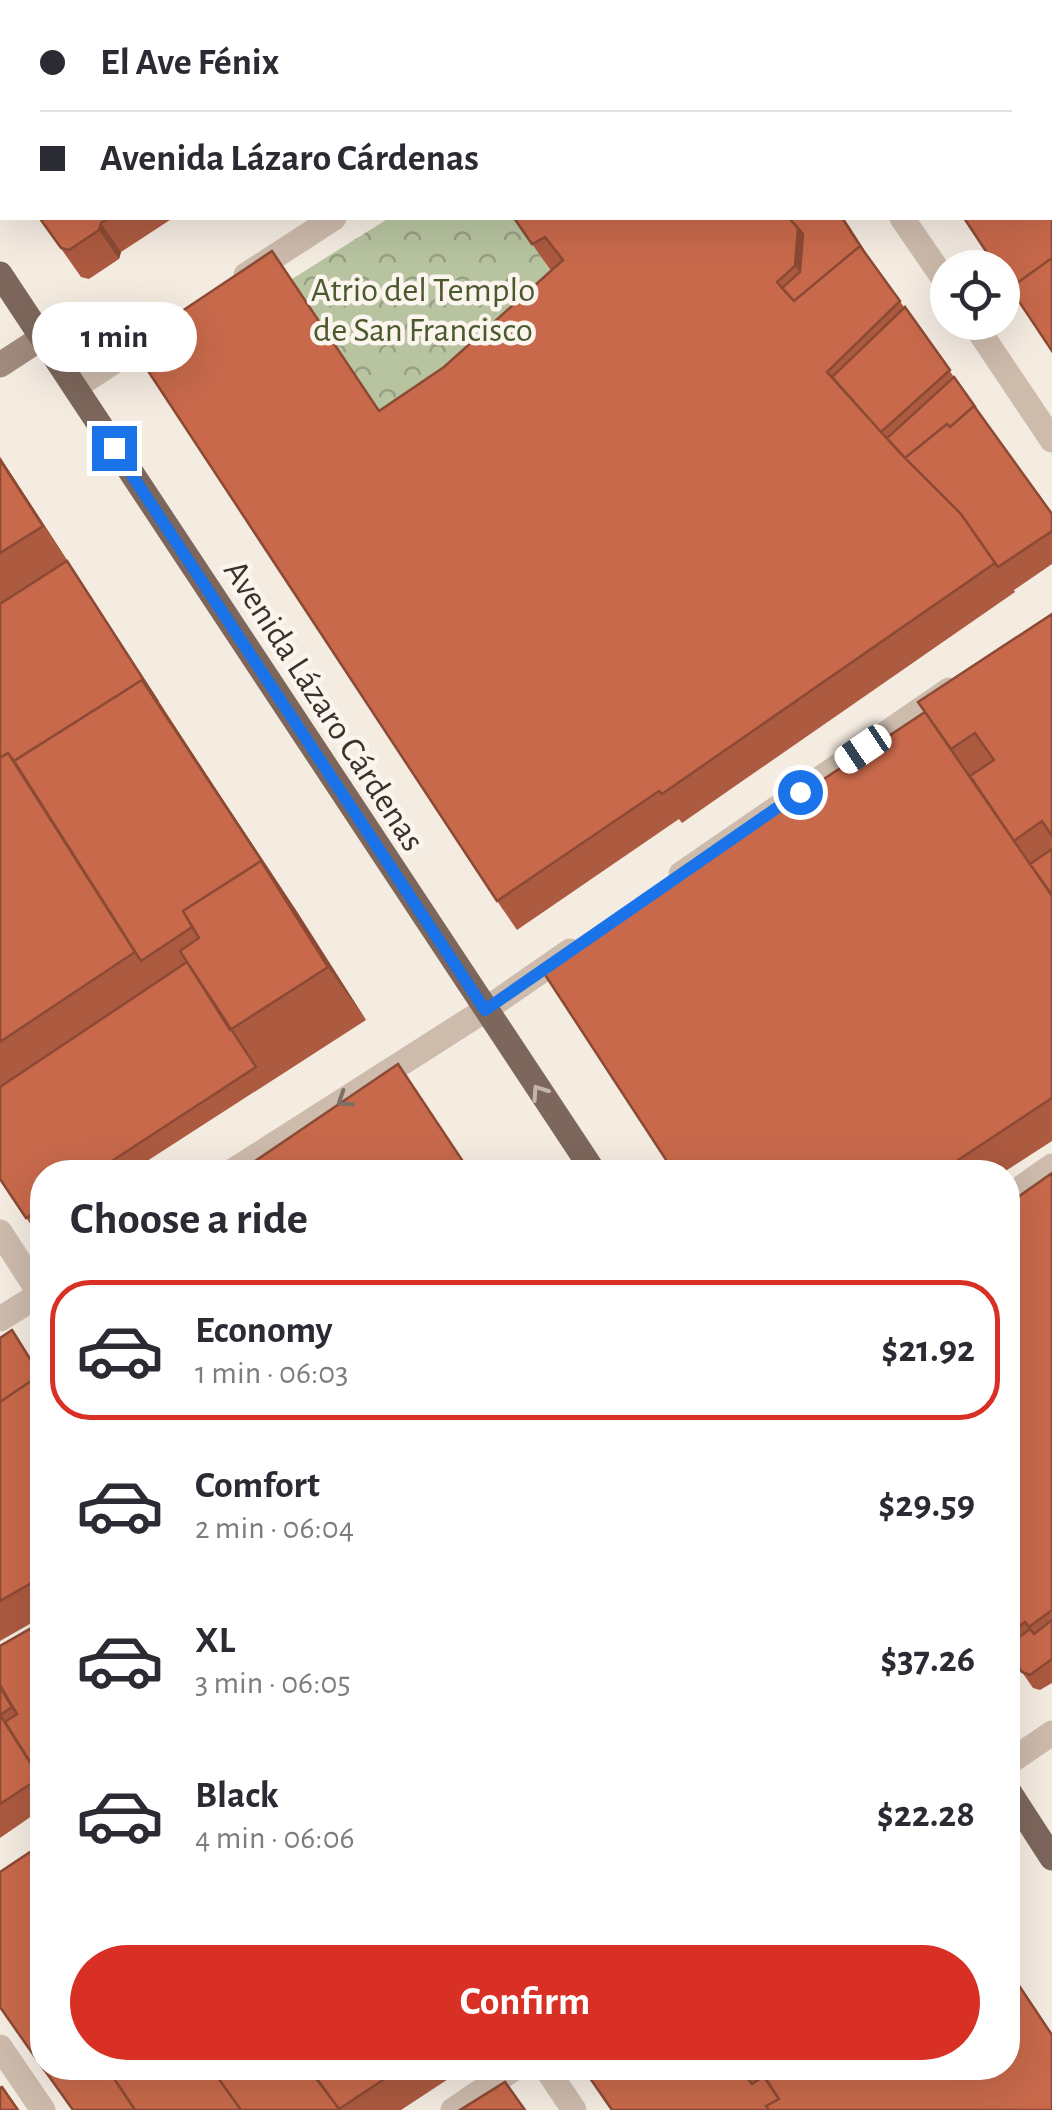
<!DOCTYPE html>
<meta charset="utf-8">
<style>
body{margin:0;font-family:"Alegreya Sans",sans-serif;background:#f7f7f7;color:#2b2b33;height:100vh;display:flex;flex-direction:column;font-size:38px;white-space:nowrap}
*{box-sizing:border-box;margin:0}
p{font-size:32px;color:#7c7c81}
.icon{flex:none;width:55px;height:55px;fill:none;stroke:currentColor;stroke-width:2;stroke-linecap:round;stroke-linejoin:round}
.map{position:relative;flex:1;overflow:hidden}
.panel{position:absolute;left:30px;top:1160px;width:990px;height:920px;display:flex;flex-direction:column;background:#fff;border-radius:40px;box-shadow:0 10px 40px #0002}
.panel>*{flex:none}
.guide{position:absolute;left:0px;top:0px;width:1052px;height:220px;box-shadow:0 10px 40px #0002;display:grid;align-content:center;height:220px;padding:0 40px;background:#fff}
.buttons{position:absolute;left:930px;top:250px;display:grid;gap:20px}
.buttons a{display:grid;place-items:center;width:90px;height:90px;border-radius:50%;background:#fff;box-shadow:0 10px 40px #0002;font-size:50px}
.end{position:absolute;width:45px;height:45px;margin:-22px;border:12px solid #1a73e8;background:#fff;box-shadow:0 0 0 5px #fff}
.from{border-radius:50%}
.bubble{position:absolute;height:70px;border-radius:35px;background:#fff;box-shadow:0 10px 40px #0002;font-size:32px;font-weight:700;line-height:70px;text-align:center}
.car{position:absolute;width:30px;height:60px;margin:-30px -15px;border-radius:12px;box-shadow:0 0 8px 2px #0007;background:linear-gradient(#fff 24%,#345 0 40%,#fff 0 76%,#345 0 86%,#fff 0)}
.guide b{display:flex;align-items:center;gap:35px;height:95px;font-size:38px}
.guide b+b{border-top:2px solid #e1e1e2}
.guide i{width:25px;height:25px;background:#2b2b33}
ul{padding:0;list-style:none}
li{display:flex;align-items:center;gap:30px;height:140px;margin:0 20px 15px;padding:0 20px;border:5px solid transparent;border-radius:40px}
li div{flex:1}
li b{display:block;font-size:38px}
li em{font-style:normal;font-weight:700}
li.on{border-color:#d93025}
li>.icon{width:90px;height:90px;stroke-width:1.5}
h2{padding:0 40px;font-size:45px;line-height:120px}
.button{display:flex;gap:20px;margin-top:auto;padding:20px 40px}
.button a{flex:1;height:115px;border-radius:60px;background:#d93025;color:#fff;font-size:40px;font-weight:700;line-height:115px;text-align:center}
.map>svg:first-child{display:block}
</style>
<div class="map">
<svg width="1052" height="2110" viewBox="0 0 1052 2110">
<defs>
<pattern id="park-crowns" width="20" height="18" patternUnits="userSpaceOnUse" patternTransform="scale(2.5)"><rect width="20" height="18" fill="#b8c4a0"/><path d="M2 6a3 3 0 1 1 6 0M12 15a3 3 0 1 1 6 0" fill="none" stroke="#97a083"/></pattern>
</defs>
<rect width="100%" height="100%" fill="#f4ebe1"/>
<path fill="url(#park-crowns)" d="M389,218H516L551,272L399,439L292,279Z"/>
<g fill="none" stroke-linecap="round" stroke-linejoin="round">
<path stroke="#cdbbac" stroke-width="25" d="M160,0L162,2
M756,0L757,2
M902,218L948,285
M246,275L334,218
M973,322L1052,440
M75,387L163,330
M681,874L949,690
M231,1172L485,1010L570,951
M1008,1197L1052,1166
M0,1232L42,1297
M0,1319L42,1293
M1008,1763L1052,1733
M0,2047L43,2110
M546,2068L574,2110
M453,2110L515,2068"/>
<path stroke="#a18a7d" stroke-width="25" d="M0,365L43,337"/>
<path stroke="#7d675c" stroke-width="25" d="M0,274L594,1172
M1008,1790L1052,1858"/>
</g>
<path fill="#ac5a40" d="M196,0H605L601,2H198Z
M817,0H1052V29L1050,30V2H819Z
M41,218H173L121,252L119,259L89,279L81,277L41,220Z
M514,218H844L874,265L1052,514V564L1014,590L1015,592L682,823L679,819L517,930L497,901L292,279L379,410L444,367L551,271Z
M0,457L366,1020L130,1172H42V1230L37,1234L0,1179Z
M1052,614V1141L1004,1172H674L925,712Z
M1052,1173V1683L1040,1690L1033,1688L1008,1652V1204Z
M0,1338L42,1376V1617L0,1641Z
M42,1622V1809L0,1838V1646Z
M1052,2034L612,2110L583,2068Z
M43,2068H465L401,2110H73Z"/>
<path fill="#8c4a34" d="M101,223L121,252L119,259L99,230Z
M798,228L819,257L815,294L795,266Z
M0,457L78,577L169,718L298,913L366,1020L328,967L68,562L0,460Z"/>
<path fill="#c8694b" stroke="#8c4a34" stroke-width="2.5" d="M87,0H139L141,2H86Z
M196,0H445L447,2H198Z
M446,0H526L527,2H447Z
M660,0H693L695,2H657Z
M817,0H1032L1028,2H819Z
M2,59V153L0,149V60Z
M1052,139V187L1050,184V144Z
M1050,184L1052,187V258L1010,288L1002,276V268H997L964,218H1050Z
M41,218H109L101,223L99,230L69,250L61,248L41,220Z
M514,218H789L798,228L795,266L777,282L794,301L860,246L900,301L827,372L900,453L961,514L995,563L662,794L659,791L497,901L131,345L272,251L379,411L444,367L563,260L545,237L532,244Z
M789,218H842L863,250L860,246L794,301L782,288L800,272L803,234Z
M1052,258V351L1010,288Z
M905,307L950,370L881,432L832,377Z
M954,377L976,408L974,406L950,427L947,424L905,458L887,438Z
M974,406L1052,514V531L998,567L961,514L905,458L947,424L950,427Z
M0,460L43,526L0,553Z
M67,561L158,702L142,680L14,761L8,753L0,758V604Z
M1052,614V836L1042,821L1014,841L970,776L994,760L975,733L951,749L918,702Z
M142,680L271,875L261,861L183,911L192,927L141,961L14,761Z
M925,712L1052,896V1098L940,1172H674L540,967Z
M8,753L135,952L0,1042V758Z
M1052,849V895L1030,864Z
M261,861L328,967L230,1030L180,951L199,938L183,911Z
M187,962L256,1067L95,1172H42V1207L26,1218L0,1179V1087Z
M398,1064L470,1172H239Z
M1052,1173V1610L1029,1627L1025,1622L1008,1634V1204Z
M12,1330L42,1378L40,1375L0,1402V1338Z
M40,1375L42,1378V1577L0,1601V1402Z
M1052,1620V1659L1030,1675L1022,1672L1008,1652V1645L1030,1629L1034,1634Z
M42,1622V1781L5,1722L17,1714L0,1685V1646Z
M0,1687L12,1707L0,1715Z
M0,1715L40,1778L0,1804Z
M42,1844V2067L0,2007V1872Z
M1008,1969L1052,2035V2110H769L766,2106L779,2099L759,2070L747,2078L740,2068H1008Z
M43,2068H107L135,2110H73Z
M107,2068H211L241,2110H135Z
M211,2068H308L340,2110H241Z
M309,2068H401L339,2109Z
M583,2068H740L752,2084L764,2076L779,2099L766,2106L769,2110H612Z
M505,2082L525,2110H460Z
M2,2087L18,2110H0V2088Z"/>
<defs><path id="oneway-chevron" d="M-2-3.5L2.5 0L-2 3.5" fill="none" stroke-width="1.6" stroke-linecap="round" stroke-linejoin="round" transform="scale(2.5)"/></defs>
<use stroke="#c2b5ac" href="#oneway-chevron" transform="translate(539 1092) rotate(-124)"/>
<use stroke="#7d6f65" href="#oneway-chevron" transform="translate(344 1100) rotate(147)"/>
<g fill="none" stroke-linecap="round" stroke-linejoin="round">
<path stroke="#1a73e8" stroke-width="12" d="M114,448L485,1010L800,792"/>
</g>
<g text-anchor="middle" stroke-width="9" stroke-linejoin="round" paint-order="stroke">
<g font-size="35" fill="#4a5a2e" stroke="#fbf5ee">
<text x="423" y="301">Atrio del Templo<tspan x="423" dy="40">de San Francisco</tspan></text>
</g>
<g font-size="35" fill="#3b302b" stroke="#fbf5ee">
<text transform="translate(325 705) rotate(57)" y="12">Avenida Lázaro Cárdenas</text>
</g>
</g>
</svg>
<div class="buttons">
<a><svg class="icon" aria-label="locate" viewBox="0 0 24 24"><circle cx="12" cy="12" r="6"/><path d="M12 2v4M12 18v4M2 12h4M18 12h4"/></svg></a>
</div>
<i class="end from" style="left:800px;top:792px"></i>
<i class="end" style="left:114px;top:448px"></i>
<div class="bubble" style="left:32px;top:302px;width:165px">1 min</div>
<i class="car" style="left:863px;top:749px;rotate:236deg"></i>
<div class="guide">
<b><i class="from"></i>El Ave Fénix</b>
<b><i></i>Avenida Lázaro Cárdenas</b>
</div>
<section class="panel">
<h2>Choose a ride</h2>
<ul>
<li class="on"><svg class="icon" aria-label="car" viewBox="0 0 24 24"><path d="M5 17H2v-5l4-1 3-4h7l3 4 3 1v5h-3M9 17h6M6 11h13"/><circle cx="7" cy="17" r="2"/><circle cx="17" cy="17" r="2"/></svg><div><b>Economy</b><p>1 min · 06:03</p></div><em>$21.92</em></li>
<li><svg class="icon" aria-label="car" viewBox="0 0 24 24"><path d="M5 17H2v-5l4-1 3-4h7l3 4 3 1v5h-3M9 17h6M6 11h13"/><circle cx="7" cy="17" r="2"/><circle cx="17" cy="17" r="2"/></svg><div><b>Comfort</b><p>2 min · 06:04</p></div><em>$29.59</em></li>
<li><svg class="icon" aria-label="car" viewBox="0 0 24 24"><path d="M5 17H2v-5l4-1 3-4h7l3 4 3 1v5h-3M9 17h6M6 11h13"/><circle cx="7" cy="17" r="2"/><circle cx="17" cy="17" r="2"/></svg><div><b>XL</b><p>3 min · 06:05</p></div><em>$37.26</em></li>
<li><svg class="icon" aria-label="car" viewBox="0 0 24 24"><path d="M5 17H2v-5l4-1 3-4h7l3 4 3 1v5h-3M9 17h6M6 11h13"/><circle cx="7" cy="17" r="2"/><circle cx="17" cy="17" r="2"/></svg><div><b>Black</b><p>4 min · 06:06</p></div><em>$22.28</em></li>
</ul>
<div class="button"><a>Confirm</a></div>
</section>
</div>
